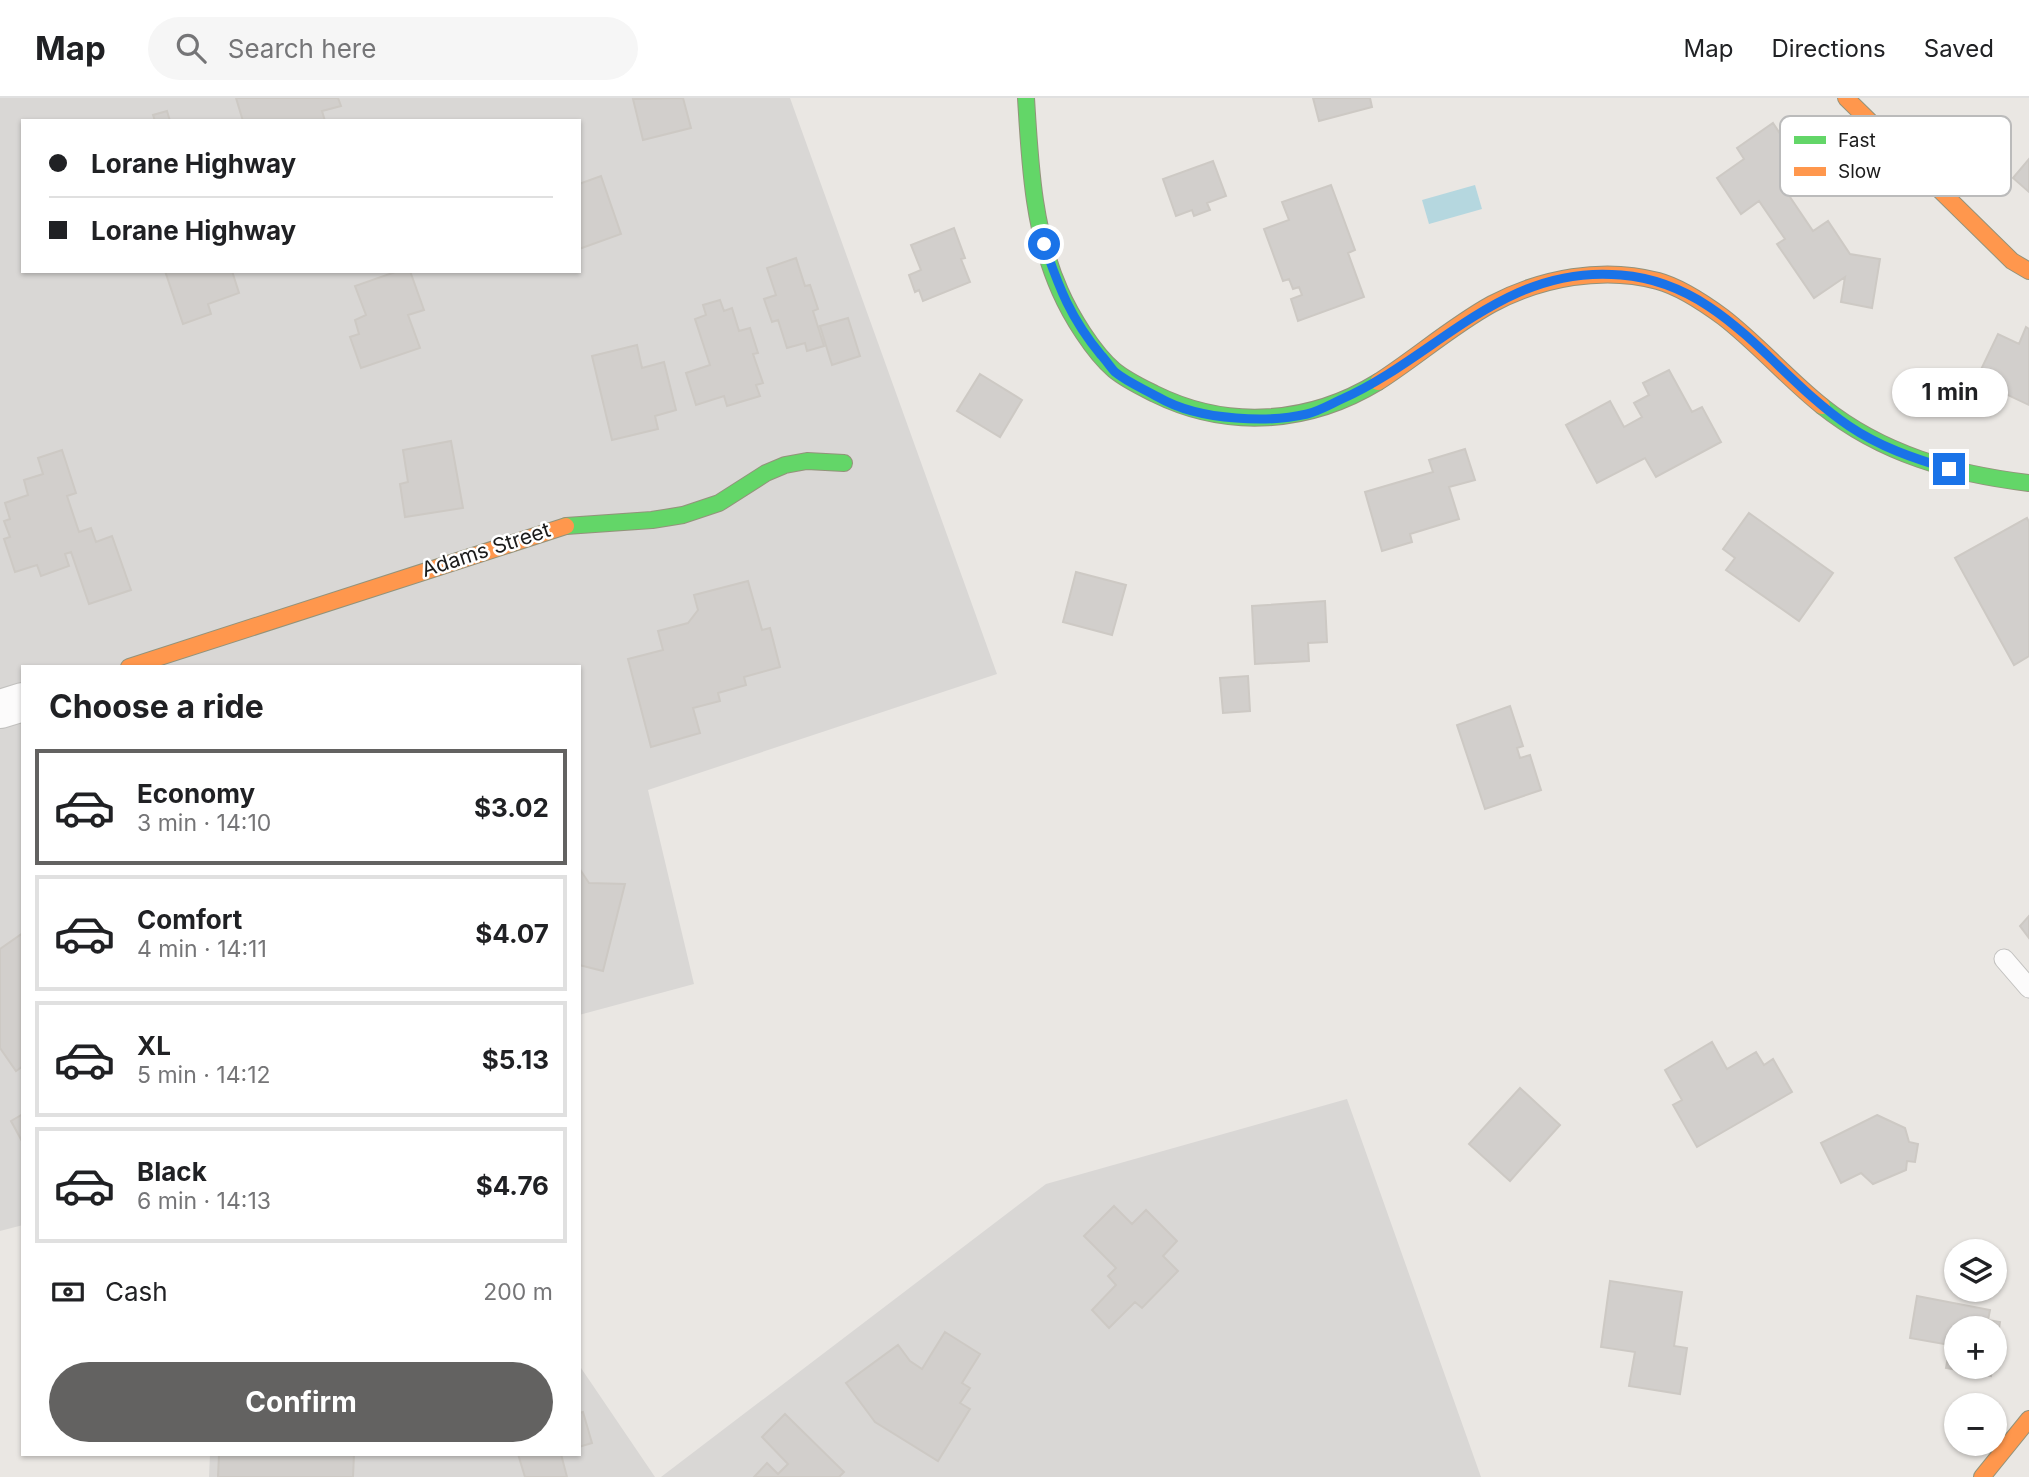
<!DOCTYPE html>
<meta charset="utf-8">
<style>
body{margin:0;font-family:Inter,sans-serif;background:#f6f6f6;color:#202124;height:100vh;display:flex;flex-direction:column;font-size:26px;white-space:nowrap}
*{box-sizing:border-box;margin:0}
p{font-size:23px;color:#757577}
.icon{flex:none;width:38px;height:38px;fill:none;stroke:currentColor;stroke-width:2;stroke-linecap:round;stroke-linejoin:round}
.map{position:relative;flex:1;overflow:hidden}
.sheet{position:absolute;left:21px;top:567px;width:560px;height:791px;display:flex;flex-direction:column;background:#fff;border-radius:0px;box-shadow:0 2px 5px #0004}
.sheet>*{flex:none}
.hud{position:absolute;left:21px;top:21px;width:560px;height:154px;border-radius:0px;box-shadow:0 2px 5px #0004;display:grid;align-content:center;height:154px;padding:0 28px;background:#fff}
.tools{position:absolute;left:1944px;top:1141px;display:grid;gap:14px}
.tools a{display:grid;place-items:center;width:63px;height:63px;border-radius:50%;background:#fff;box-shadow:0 2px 5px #0004;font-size:35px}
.end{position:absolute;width:32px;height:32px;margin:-16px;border:9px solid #1a73e8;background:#fff;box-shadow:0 0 0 4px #fff}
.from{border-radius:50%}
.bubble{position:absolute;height:49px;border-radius:24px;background:#fff;box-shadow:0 2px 5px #0004;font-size:23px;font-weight:700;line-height:49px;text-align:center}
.hud b{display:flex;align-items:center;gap:24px;height:66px;font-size:26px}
.hud b+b{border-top:2px solid #e0e0e0}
.hud i{width:18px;height:18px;background:#202124}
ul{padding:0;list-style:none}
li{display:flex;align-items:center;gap:21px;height:116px;margin:0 14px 10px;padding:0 14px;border:4px solid #e0e0e0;border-radius:0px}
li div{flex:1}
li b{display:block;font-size:26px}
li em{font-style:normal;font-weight:700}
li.active{border-color:#636261}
li>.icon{width:63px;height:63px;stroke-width:1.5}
h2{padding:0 28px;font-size:32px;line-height:84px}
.pay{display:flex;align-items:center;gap:18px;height:77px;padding:0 28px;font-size:26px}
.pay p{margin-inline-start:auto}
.cta{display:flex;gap:14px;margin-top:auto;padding:14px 28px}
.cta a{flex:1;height:80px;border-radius:42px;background:#636261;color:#fff;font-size:28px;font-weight:700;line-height:80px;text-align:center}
header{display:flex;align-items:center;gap:42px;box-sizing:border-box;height:98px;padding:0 35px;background:#fff;border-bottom:2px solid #e0e0e0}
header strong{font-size:33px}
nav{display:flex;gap:38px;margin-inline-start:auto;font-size:24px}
.search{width:490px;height:63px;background:#f6f6f6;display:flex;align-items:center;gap:18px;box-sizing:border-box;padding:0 24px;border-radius:38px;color:#757577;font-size:26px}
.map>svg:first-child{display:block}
</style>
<header>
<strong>Map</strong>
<div class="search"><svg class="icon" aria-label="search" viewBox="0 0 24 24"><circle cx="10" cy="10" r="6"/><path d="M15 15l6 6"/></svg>Search here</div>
<nav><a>Map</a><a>Directions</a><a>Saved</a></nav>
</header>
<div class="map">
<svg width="2029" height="1379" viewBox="0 0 2029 1379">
<rect width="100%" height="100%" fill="#eae7e3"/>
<path fill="#d9d7d5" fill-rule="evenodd" d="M0,0H790L997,576L648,692L694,886L579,917V569H23V1127L0,1133ZM23,23H579V173H23Z
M1347,1001L1481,1379H661L1046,1086Z
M579,1267L655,1379H209L210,1356H579Z"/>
<path fill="#b5d7df" d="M1475,87L1482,111L1429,126L1422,102Z"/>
<path fill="#d2cfcc" stroke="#cdc9c4" stroke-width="2" d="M236,0H338L341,8L322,13L325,23H243Z
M683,0L691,30L643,42L633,1Z
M1313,0H1370L1372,9L1319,23Z
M167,13L170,23H155L153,17Z
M1773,25L1812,84L1790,99L1813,133L1828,123L1850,156L1880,161L1872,210L1841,204L1845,179L1814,200L1777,146L1785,141L1759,103L1741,116L1717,80L1744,61L1737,50Z
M2029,61V94L2013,80Z
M1213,63L1226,98L1207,105L1210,112L1194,118L1192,112L1176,118L1163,81Z
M601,78L621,136L579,151V86Z
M1331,87L1355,152L1348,155L1364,199L1298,223L1291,201L1302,197L1299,189L1293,191L1289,181L1283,183L1264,131L1289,122L1282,104Z
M954,130L965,160L961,161L970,184L923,203L919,192L915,194L909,177L921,172L911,147Z
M796,160L805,188L810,187L818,211L813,213L824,248L807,253L805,245L787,250L778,222L772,224L764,201L776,197L767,170Z
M165,173H232L239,195L208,206L211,216L183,226Z
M398,173H410L424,212L408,217L420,250L361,270L350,239L359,236L355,222L366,217L355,188Z
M720,202L724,213L732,210L739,233L750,230L758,255L753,256L763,285L756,287L760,298L727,308L724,298L696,307L686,275L710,267L695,221L706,217L703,207Z
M848,220L860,258L832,267L820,228Z
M2026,229L2029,231V307L1976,282L1998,236L2019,246Z
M637,247L642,270L664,264L676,312L655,318L658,331L612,342L592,258Z
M1669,272L1692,314L1702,309L1721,344L1656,379L1645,360L1597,385L1566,327L1610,303L1624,329L1642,319L1634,305L1649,297L1643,285Z
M980,276L1022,302L1000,339L957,313Z
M451,343L463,410L405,419L400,386L408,384L403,352Z
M1465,351L1475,382L1449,389L1459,421L1410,436L1412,444L1382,453L1365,394L1433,374L1429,362Z
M62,352L76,395L67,398L79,434L91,430L96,444L112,438L131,492L89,506L71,454L65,456L69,468L41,478L37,467L15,474L4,441L10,439L4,423L10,421L5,405L28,397L24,382L43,376L38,360Z
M1749,415L1833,475L1799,523L1726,472L1735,460L1723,451Z
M2027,420L2029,424V558L2014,567L1955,460Z
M1076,474L1126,487L1112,537L1063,524Z
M748,483L762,532L770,530L780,569L744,579L746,587L718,595L720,603L693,610L700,635L651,649L628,561L663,552L658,533L688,525L698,512L694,497Z
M1325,503L1327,544L1308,545L1309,563L1255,566L1252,508Z
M1248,578L1250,613L1223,615L1220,580Z
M1510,608L1523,648L1517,650L1520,660L1530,657L1541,692L1485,711L1457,627Z
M579,770L589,785L625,786L603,873L579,867Z
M2029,818V840L2020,828Z
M23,835V968L16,973L0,950V851Z
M1712,944L1727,971L1756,954L1764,967L1773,961L1792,994L1697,1049L1673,1007L1682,1002L1665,972Z
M1520,990L1560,1027L1510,1083L1469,1046Z
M23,1016V1045L11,1023Z
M1877,1017L1905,1030L1909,1044L1918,1046L1915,1064L1907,1063L1906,1072L1873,1086L1861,1075L1841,1085L1821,1045Z
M1114,1108L1132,1126L1146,1112L1177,1143L1163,1158L1178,1173L1142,1210L1135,1204L1109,1230L1092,1212L1116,1187L1108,1178L1116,1170L1084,1138Z
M1610,1183L1682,1194L1674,1248L1687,1250L1680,1296L1629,1288L1635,1254L1601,1249Z
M1917,1198L1990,1212L1988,1222L2000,1224L1995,1255V1230H1956V1269H1993L1991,1278L1946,1270L1950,1247L1910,1240Z
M945,1234L980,1256L962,1285L970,1290L960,1305L970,1311L938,1363L875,1324L846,1285L898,1247L910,1263L922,1271Z
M583,1314L592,1345L579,1349V1315Z
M785,1316L844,1374L839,1379H754L767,1365L778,1376L788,1366L762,1339Z
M219,1356H354L353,1379H218Z
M518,1356H561L567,1379H525Z"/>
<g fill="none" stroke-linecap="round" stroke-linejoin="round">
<defs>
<path id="lane" d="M2004,861L2029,890"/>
<path id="street" d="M0,611L23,604"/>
<path id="fast" d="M1026,0C1030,65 1033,133 1060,193C1071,218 1093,254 1114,272C1126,282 1141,289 1155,296C1228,332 1309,326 1378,284
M1822,308C1882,356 1953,376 2029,385
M566,428L652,422L683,417L719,405L766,375L785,367L807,363L844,365"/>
<path id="slow" d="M1846,0L2012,163L2029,173
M1378,284C1417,259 1452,228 1492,206C1541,180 1603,168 1658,183C1680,189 1704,205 1723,219C1758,246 1787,280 1822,308
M129,569L566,428
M1982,1379L2029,1321"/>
</defs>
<use href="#lane" stroke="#c2c1bf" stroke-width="21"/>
<use href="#street" stroke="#c2c1bf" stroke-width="40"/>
<use href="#fast" stroke="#93937b" stroke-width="18"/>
<use href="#slow" stroke="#93937b" stroke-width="18"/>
<use href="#lane" stroke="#fcfbfb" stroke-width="19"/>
<use href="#street" stroke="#fcfbfb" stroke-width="38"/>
<use href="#fast" stroke="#63d668" stroke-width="16"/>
<use href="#slow" stroke="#ff974d" stroke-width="16"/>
</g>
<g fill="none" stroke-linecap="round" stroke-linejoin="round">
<path stroke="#1a73e8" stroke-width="9" d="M1044,146C1059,190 1071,221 1101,257C1106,262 1110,269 1115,274C1127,284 1144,291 1158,299C1182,313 1208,318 1236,320C1258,322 1285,321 1307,316C1319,313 1331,306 1342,301C1438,258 1504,166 1621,177C1723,185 1772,276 1849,328C1880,349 1913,360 1949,371"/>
</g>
<g text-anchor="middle" stroke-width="5" stroke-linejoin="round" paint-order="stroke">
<g font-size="21" fill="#1b1b1b" stroke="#fff">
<text transform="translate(486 452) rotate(-18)" y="7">Adams Street</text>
</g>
</g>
<rect x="1780" y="18" width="231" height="80" rx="10" fill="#fff" stroke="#bbb" stroke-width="2"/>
<rect x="1794" y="38" width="32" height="8" fill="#63d668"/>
<rect x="1794" y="69" width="32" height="9" fill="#ff974d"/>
<g font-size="19" fill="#1b1b1b">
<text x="1838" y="49">Fast</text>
<text x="1838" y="80">Slow</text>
</g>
</svg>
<div class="tools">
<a><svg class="icon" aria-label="layers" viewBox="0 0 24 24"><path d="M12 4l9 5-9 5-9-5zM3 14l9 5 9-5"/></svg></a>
<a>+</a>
<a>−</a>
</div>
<i class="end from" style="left:1044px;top:146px"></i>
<i class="end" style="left:1949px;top:371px"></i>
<div class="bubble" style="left:1892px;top:270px;width:116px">1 min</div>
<div class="hud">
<b><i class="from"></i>Lorane Highway</b>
<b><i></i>Lorane Highway</b>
</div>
<section class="sheet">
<h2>Choose a ride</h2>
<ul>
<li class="active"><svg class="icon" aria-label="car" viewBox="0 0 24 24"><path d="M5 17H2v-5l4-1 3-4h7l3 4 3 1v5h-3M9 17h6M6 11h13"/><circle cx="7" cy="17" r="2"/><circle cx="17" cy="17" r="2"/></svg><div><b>Economy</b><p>3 min · 14:10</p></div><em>$3.02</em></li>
<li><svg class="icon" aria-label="car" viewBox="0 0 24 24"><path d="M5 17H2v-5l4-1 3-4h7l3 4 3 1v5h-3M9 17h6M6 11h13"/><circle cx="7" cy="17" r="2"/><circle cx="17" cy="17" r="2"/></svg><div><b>Comfort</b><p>4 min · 14:11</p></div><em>$4.07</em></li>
<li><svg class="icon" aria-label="car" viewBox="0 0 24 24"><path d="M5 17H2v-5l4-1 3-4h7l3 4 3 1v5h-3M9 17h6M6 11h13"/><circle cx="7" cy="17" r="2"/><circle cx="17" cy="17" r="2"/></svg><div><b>XL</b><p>5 min · 14:12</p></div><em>$5.13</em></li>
<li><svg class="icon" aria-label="car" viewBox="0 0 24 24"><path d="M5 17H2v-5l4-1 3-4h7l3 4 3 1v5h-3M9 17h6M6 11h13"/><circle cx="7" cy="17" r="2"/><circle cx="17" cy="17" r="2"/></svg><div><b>Black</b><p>6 min · 14:13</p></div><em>$4.76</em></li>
</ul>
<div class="pay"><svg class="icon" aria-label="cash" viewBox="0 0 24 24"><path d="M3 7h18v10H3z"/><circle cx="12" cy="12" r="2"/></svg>Cash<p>200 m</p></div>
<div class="cta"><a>Confirm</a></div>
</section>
</div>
